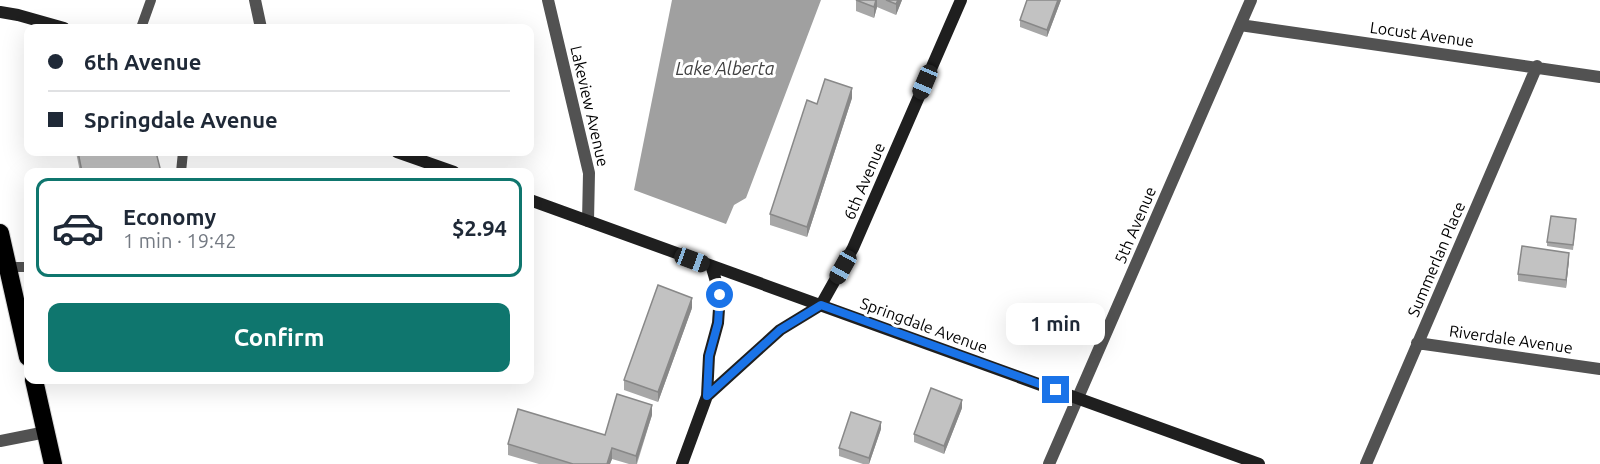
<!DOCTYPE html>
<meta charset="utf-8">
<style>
body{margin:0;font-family:Ubuntu,sans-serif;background:#f2f2f3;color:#1f2937;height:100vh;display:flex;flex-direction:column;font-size:22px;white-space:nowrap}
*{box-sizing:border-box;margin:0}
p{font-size:20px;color:#747a83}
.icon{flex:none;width:33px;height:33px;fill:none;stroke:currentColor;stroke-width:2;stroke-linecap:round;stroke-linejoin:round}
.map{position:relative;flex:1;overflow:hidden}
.side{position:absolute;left:24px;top:168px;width:510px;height:216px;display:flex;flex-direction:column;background:#fff;border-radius:12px;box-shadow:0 6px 24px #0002}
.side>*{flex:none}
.guide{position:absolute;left:24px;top:24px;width:510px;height:132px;border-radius:12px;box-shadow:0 6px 24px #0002;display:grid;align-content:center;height:132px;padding:0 24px;background:#fff}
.end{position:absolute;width:27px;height:27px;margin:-14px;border:8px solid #1a73e8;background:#fff;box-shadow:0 0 0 3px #fff}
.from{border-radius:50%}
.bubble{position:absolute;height:42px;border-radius:12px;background:#fff;box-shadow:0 6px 24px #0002;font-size:20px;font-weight:700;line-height:42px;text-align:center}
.car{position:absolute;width:18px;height:36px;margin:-18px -9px;border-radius:8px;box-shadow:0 0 4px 2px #0007;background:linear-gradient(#222 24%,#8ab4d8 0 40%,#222 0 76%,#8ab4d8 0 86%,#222 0)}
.guide b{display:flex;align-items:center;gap:21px;height:57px;font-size:22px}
.guide b+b{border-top:2px solid #e0e1e3}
.guide i{width:15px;height:15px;background:#1f2937}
ul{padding:10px 0 0;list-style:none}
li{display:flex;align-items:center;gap:18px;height:99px;margin:0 12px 9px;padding:0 12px;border:3px solid transparent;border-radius:12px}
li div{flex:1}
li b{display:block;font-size:22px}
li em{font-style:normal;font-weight:700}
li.current{border-color:#0f766e}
li>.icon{width:54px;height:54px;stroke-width:1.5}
.action{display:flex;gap:12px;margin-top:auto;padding:12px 24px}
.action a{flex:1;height:69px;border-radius:12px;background:#0f766e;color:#fff;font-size:24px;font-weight:700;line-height:69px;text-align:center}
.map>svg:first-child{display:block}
</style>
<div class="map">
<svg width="1600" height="464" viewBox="0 0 1600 464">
<rect width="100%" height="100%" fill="#fff"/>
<path fill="#a0a0a0" d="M672,0H821L746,198L734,205L726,224L634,190Z"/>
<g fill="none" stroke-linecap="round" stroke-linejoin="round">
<defs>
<path id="highway" d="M0,233L28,357
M34,380L53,464"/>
</defs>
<use href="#highway" stroke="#dbdbdb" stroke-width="20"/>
<path stroke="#525252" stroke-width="10" d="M141,28L151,0
M181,172L183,152
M8,267H28"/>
<path stroke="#525252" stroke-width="12" d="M255,0L261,28
M548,0L589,173L588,221
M1240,25L1600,77
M1417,343L1600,369
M0,441L46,432
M1049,464L1251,0
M1366,464L1537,66"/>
<path stroke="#1f1f1f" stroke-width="12" d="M0,12L18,15L64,28
M397,152L454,172
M530,200L1259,464
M707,396L780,330L821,305L853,248L961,0
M682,464L707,396L709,356L718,323L720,295L712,268"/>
<use href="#highway" stroke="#000" stroke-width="18"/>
</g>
<path fill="#a7a7a7" d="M856,0H902L896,15L877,7L874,18L856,11Z
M1061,0L1047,37L1020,27V20Z
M852,98L807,237L770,225V214L817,104Z
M76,152H156L161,172H80Z
M1576,223L1573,250L1547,246V242Z
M1569,260L1566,288L1518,281V274Z
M692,308L658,402L624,390V380Z
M962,408L944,454L914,442V434Z
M652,415L637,464H629L612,459L610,464H539L508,455V444L605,435Z
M881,429L869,464H863L839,456V448Z"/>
<path fill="#888" d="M876,0H877V7L874,18V7Z
M898,0H902L896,15V4Z
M1058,0H1061L1047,37V30Z
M852,88V98L807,237V227Z
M1569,253V260L1566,288V280Z
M692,298V308L658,402V392Z
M962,400V408L944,454V446Z
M652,405V415L636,464V456Z
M881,422V429L869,464V458Z
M612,448V459L610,464H607Z"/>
<path fill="#c2c2c2" stroke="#888" stroke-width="1.5" d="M856,0H876L874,7Z
M886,0H898L896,4Z
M1027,0H1058L1047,30L1020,20Z
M825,79L852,88L807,227L770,214L807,100L817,104Z
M78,152H156L161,172H82Z
M1551,216L1576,219L1573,245L1547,242Z
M1522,246L1569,253L1566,280L1518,274Z
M658,285L692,298L658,392L624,380Z
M931,388L962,400L944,446L914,434Z
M617,394L652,405L636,456L612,448L607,464H573L508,444L518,409L605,435Z
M851,412L881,422L869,458L839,448Z"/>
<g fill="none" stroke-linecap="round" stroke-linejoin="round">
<path stroke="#1a73e8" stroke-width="8" d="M720,295L718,323L709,356L707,396L780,330L821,305L1056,390"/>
</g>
<g text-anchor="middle" stroke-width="6" stroke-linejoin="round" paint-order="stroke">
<g font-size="16" fill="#000" stroke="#fff">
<text transform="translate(1422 34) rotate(8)" y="6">Locust Avenue</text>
<text transform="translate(590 106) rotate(77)" y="6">Lakeview Avenue</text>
<text transform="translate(864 181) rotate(-67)" y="6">6th Avenue</text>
<text transform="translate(1135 225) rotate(-67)" y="6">5th Avenue</text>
<text transform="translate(1436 259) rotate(-67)" y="6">Summerlan Place</text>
<text transform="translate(924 325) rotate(20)" y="6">Springdale Avenue</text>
<text transform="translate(1511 339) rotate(8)" y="6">Riverdale Avenue</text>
</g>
<g font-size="18" font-style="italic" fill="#414141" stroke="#fff">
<text x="725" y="75">Lake Alberta</text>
</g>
</g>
</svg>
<i class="end from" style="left:720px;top:295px"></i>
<i class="end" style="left:1056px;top:390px"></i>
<div class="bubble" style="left:1006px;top:303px;width:99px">1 min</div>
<i class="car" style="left:925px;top:82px;rotate:203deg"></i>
<i class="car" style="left:692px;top:260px;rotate:110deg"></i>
<i class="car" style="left:843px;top:267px;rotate:209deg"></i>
<div class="guide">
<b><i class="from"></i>6th Avenue</b>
<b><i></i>Springdale Avenue</b>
</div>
<section class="side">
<ul>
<li class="current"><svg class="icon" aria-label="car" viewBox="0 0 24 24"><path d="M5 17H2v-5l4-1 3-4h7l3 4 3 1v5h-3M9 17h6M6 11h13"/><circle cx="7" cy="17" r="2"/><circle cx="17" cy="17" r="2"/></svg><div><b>Economy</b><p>1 min · 19:42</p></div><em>$2.94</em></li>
</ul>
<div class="action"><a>Confirm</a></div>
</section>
</div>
